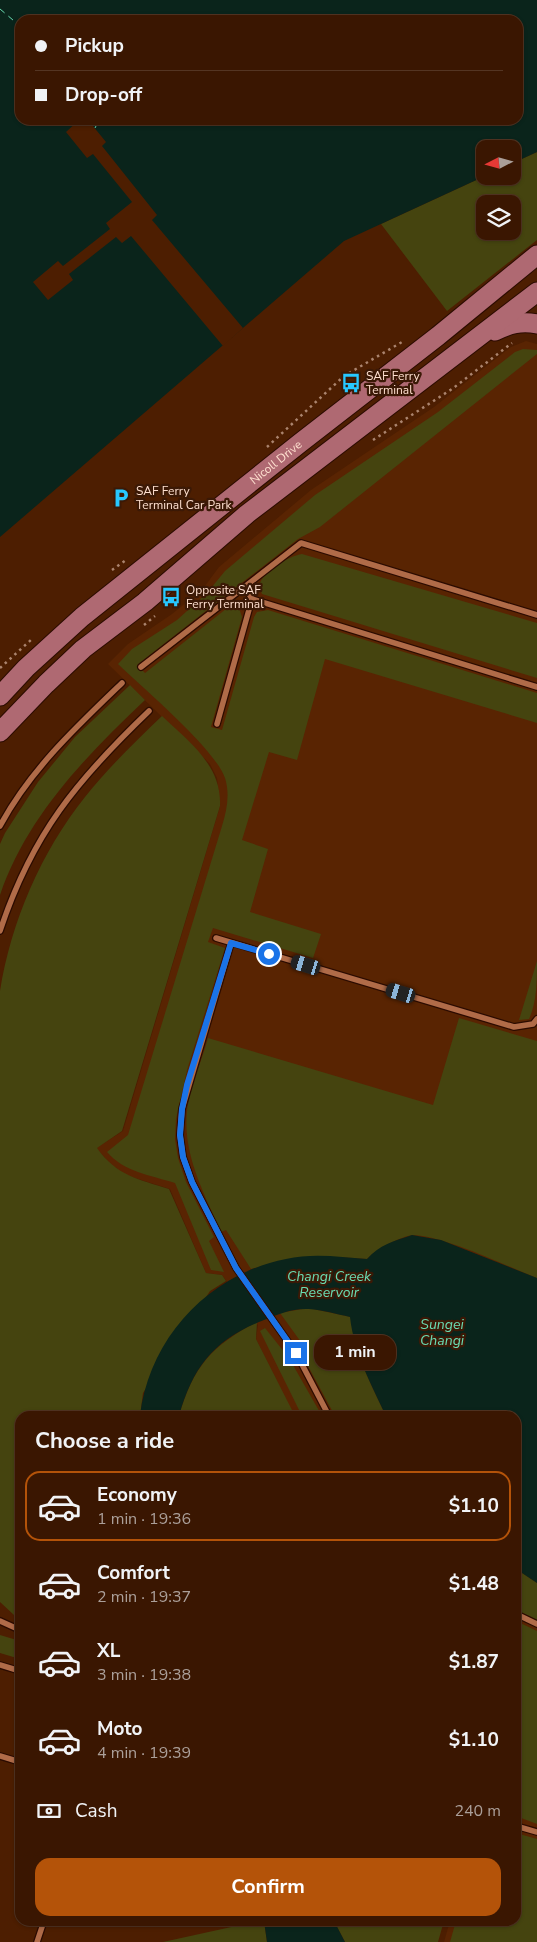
<!DOCTYPE html>
<meta charset="utf-8">
<style>
body{margin:0;font-family:"Nunito Sans",sans-serif;background:#452310;color:#f1f3f6;height:100vh;display:flex;flex-direction:column;font-size:19px;white-space:nowrap}
*{box-sizing:border-box;margin:0}
p{font-size:16px;color:#ab9f99}
.icon{flex:none;width:28px;height:28px;fill:none;stroke:currentColor;stroke-width:2;stroke-linecap:round;stroke-linejoin:round}
.map{position:relative;flex:1;overflow:hidden}
.side{position:absolute;left:15px;top:1411px;width:506px;height:515px;display:flex;flex-direction:column;background:#3a1601;border-radius:15px;box-shadow:0 1px 4px #0004,0 0 0 1px #543523}
.side>*{flex:none}
.guide{position:absolute;left:15px;top:15px;width:508px;height:110px;border-radius:15px;box-shadow:0 1px 4px #0004,0 0 0 1px #543523;display:grid;align-content:center;height:110px;padding:0 20px;background:#3a1601}
.needle{width:32px;rotate:264deg}
.fabs{position:absolute;left:476px;top:140px;display:grid;gap:10px}
.fabs a{display:grid;place-items:center;width:45px;height:45px;border-radius:10px;background:#3a1601;box-shadow:0 1px 4px #0004,0 0 0 1px #543523;font-size:25px}
.end{position:absolute;width:22px;height:22px;margin:-11px;border:6px solid #1a73e8;background:#fff;box-shadow:0 0 0 2px #fff}
.from{border-radius:50%}
.bubble{position:absolute;height:35px;border-radius:15px;background:#3a1601;box-shadow:0 1px 4px #0004,0 0 0 1px #543523;font-size:16px;font-weight:700;line-height:35px;text-align:center}
.car{position:absolute;width:15px;height:30px;margin:-15px -8px;border-radius:6px;box-shadow:0 0 4px 1px #0007;background:linear-gradient(#222 24%,#8ab4d8 0 40%,#222 0 76%,#8ab4d8 0 86%,#222 0)}
.guide b{display:flex;align-items:center;gap:18px;height:48px;font-size:19px}
.guide b+b{border-top:1px solid #543523}
.guide i{width:12px;height:12px;background:#f1f3f6}
ul{padding:0;list-style:none}
li{display:flex;align-items:center;gap:15px;height:70px;margin:0 10px 8px;padding:0 10px;border:2px solid transparent;border-radius:15px}
li div{flex:1}
li b{display:block;font-size:19px}
li em{font-style:normal;font-weight:700}
li.selected{border-color:#b45309}
li>.icon{width:45px;height:45px;stroke-width:1.5}
h2{padding:0 20px;font-size:22px;line-height:60px}
.pay{display:flex;align-items:center;gap:12px;height:55px;padding:0 20px;font-size:19px}
.pay p{margin-inline-start:auto}
.button{display:flex;gap:10px;margin-top:auto;padding:10px 20px}
.button a{flex:1;height:58px;border-radius:15px;background:#b45309;color:#fff;font-size:20px;font-weight:700;line-height:58px;text-align:center}
.map>svg:first-child{display:block}
</style>
<div class="map">
<svg width="537" height="1942" viewBox="0 0 537 1942">
<rect width="100%" height="100%" fill="#4d1e01"/>
<path fill="#592402" d="M526,341L537,344V1942H444L450,1921H516V1416H294L256,1339L258,1325L222,1275L206,1273L170,1189L122,1174L113,1167L96,1148L123,1131L220,806L217,778L210,764L108,664L128,644L172,614L202,590L219,567L311,490L434,407L511,347Z"/>
<path fill="#45440f" fill-rule="evenodd" d="M537,152V240L447,311L381,224L485,176H512L513,163ZM485,204H512V231H485Z
M523,349L537,350V354L320,527L298,539L137,665L145,673L231,605L239,608L242,617L211,727L222,730L254,617L257,612L268,610L537,693V723L325,659L297,760L269,752L242,840L268,849L250,912L321,934L313,958L213,928L208,942L225,948L187,1070L176,1119L175,1139L178,1158L186,1182L214,1237L209,1241L224,1272L211,1270L175,1183C150,1175 124,1172 107,1152L128,1135L222,826C227,810 230,794 225,778C215,749 143,688 118,664L132,649L177,620L207,593L225,571L315,495L438,412L515,352Z
M302,554L537,623V678L262,594L259,586C262,572 288,556 302,554Z
M130,685L145,700C86,756 27,816 0,895V844L5,833L38,782L75,737Z
M162,716C189,742 222,765 220,806L122,1131L97,1148C117,1176 138,1179 169,1189L206,1273L222,1275L226,1281L210,1291L143,1393L140,1416H20V1616L14,1615L0,1602V991C11,922 41,852 85,797C108,768 135,742 162,716Z
M537,961C537,980 537,1002 529,1019L519,1020Z
M459,1018L537,1041V1278C504,1265 447,1237 414,1235C402,1235 374,1251 367,1259C320,1255 296,1256 251,1269L226,1230L221,1232C203,1191 180,1150 188,1104C192,1082 202,1060 208,1038L433,1105Z
M308,1308L351,1317C354,1353 371,1384 386,1416H335L301,1353L306,1349L280,1313Z
M257,1322L256,1339L295,1416H234L214,1410L212,1416H179C193,1367 212,1345 257,1322Z
M265,1328L289,1358L322,1416H302L260,1331Z
M516,1569L537,1583V1620L516,1610Z
M516,1621L537,1631V1824L516,1816Z
M0,1635L20,1641V1659L0,1653Z
M516,1833L537,1839V1942H450L456,1921H516Z
M244,1921H264L267,1942H163L245,1924Z
M334,1921H444L438,1942H345Z"/>
<path fill="#0a241b" fill-rule="evenodd" d="M0,0H537V152L513,163L512,149H485V176L344,241L0,537ZM20,20H518V120H20Z
M412,1235L441,1240L537,1278V1583L516,1569V1416H386C371,1384 354,1353 350,1317C337,1314 322,1310 309,1309C293,1308 278,1314 264,1320C215,1339 193,1366 179,1416H140C149,1338 209,1274 286,1259C313,1253 340,1257 367,1259C379,1245 394,1241 412,1235Z
M264,1921H334L345,1942H267Z"/>
<path fill="#4d1e01" d="M79,120H88L106,142L102,146L157,215L152,220L243,328L223,346L131,236L122,243L116,237L69,274L73,280L48,300L33,282L58,261L63,266L110,229L106,223L132,202L93,154L87,158L66,132Z"/>
<g fill="none" stroke-linecap="round" stroke-linejoin="round">
<path stroke="#6adcb3" stroke-width="1" stroke-dasharray="6 5" stroke-linecap="butt" d="M0,9L20,26
M95,128L99,120"/>
<defs>
<path id="service" d="M245,587L252,599L537,687
M141,667L301,543L537,615
M217,724L252,599
M0,826C30,770 76,727 122,683
M0,931C32,834 77,780 149,711
M216,938L514,1027L533,1024L537,1019
M231,943L182,1109L180,1135L183,1157L192,1182L236,1268L296,1353L329,1416
M516,1614L537,1624
M0,1621L20,1630
M0,1665L20,1671
M0,1756L20,1762
M516,1826L537,1832
M136,1923H171V1921
M171,1923L191,1921
M37,1942L44,1921"/>
<g id="primary">
<path d="M495,331C509,324 521,321 537,324"/>
<path id="s1" d="M0,696L26,668L82,617L300,443L438,336L537,255"/>
<path d="M0,732L46,684L83,649L145,602L247,514L537,292"/>
</g>
</defs>
<use href="#service" stroke="#2b0b00" stroke-width="8"/>
<use href="#primary" stroke="#2b0b00" stroke-width="21"/>
<path stroke="#ab846e" stroke-width="2.5" stroke-dasharray="2.5 4" stroke-linecap="butt" d="M373,440L452,389L512,343
M267,447L344,376L402,342
M112,570L126,560
M144,625L155,616
M0,668L32,639"/>
<use href="#service" stroke="#b06b48" stroke-width="5.5"/>
<use href="#primary" stroke="#af6972" stroke-width="19"/>
</g>
<g fill="none" stroke-linecap="round" stroke-linejoin="round">
<path stroke="#1a73e8" stroke-width="6" d="M269,954L231,943L187,1085L182,1109L180,1135L183,1157L192,1182L236,1268L296,1353"/>
</g>
<defs>
<symbol id="bus-bare" viewBox="-9 -9 18 18"><path d="M-5-6H5V4H4V6H2V4H-2V6H-4V4H-5ZM-3.5-4V0h7V-4ZM-3.5 1.2v1.5H-2V1.2ZM2 1.2v1.5H3.5V1.2Z" fill="#27c8ff" stroke="#3b1906" stroke-width="2.5" paint-order="stroke"/></symbol>
<symbol id="parking-bare" viewBox="-9 -9 18 18"><path d="M-3.5-5.5H1a3.5 3.5 0 0 1 0 7H-1V5.5H-3.5ZM-1-3.4V-.6H.8a1.4 1.4 0 0 0 0-2.8Z" fill="#27c8ff" stroke="#3b1906" stroke-width="2.5" paint-order="stroke"/></symbol>
</defs>
<g fill-rule="evenodd">
<use href="#bus-bare" x="337" y="369" width="28" height="28"/>
<use href="#parking-bare" x="107" y="484" width="28" height="28"/>
<use href="#bus-bare" x="157" y="583" width="28" height="28"/>
</g>
<g text-anchor="middle" stroke-width="4.5" stroke-linejoin="round" paint-order="stroke">
<g font-size="12" fill="#fedfcf" stroke="#3b1906" text-anchor="start">
<text x="366" y="380">SAF Ferry<tspan x="366" dy="14">Terminal</tspan></text>
<text x="136" y="495">SAF Ferry<tspan x="136" dy="14">Terminal Car Park</tspan></text>
<text x="186" y="594">Opposite SAF<tspan x="186" dy="14">Ferry Terminal</tspan></text>
</g>
<g font-size="12" fill="#fedfcf" stroke="#3b1906">
<text dy="4" stroke="none"><textPath href="#s1" startOffset="362">Nicoll Drive</textPath></text>
</g>
<g font-size="14" font-style="italic" fill="#6adcb3" stroke="#3b1906">
<text x="329" y="1281">Changi Creek<tspan x="329" dy="16">Reservoir</tspan></text>
<text x="442" y="1329">Sungei<tspan x="442" dy="16">Changi</tspan></text>
</g>
</g>
</svg>
<div class="fabs">
<a><svg class="needle" viewBox="-14 -14 28 28"><path d="M0-13l5 13h-10z" fill="#e53935"/><path d="M0 13l5-13h-10z" fill="#ab9f99"/></svg></a>
<a><svg class="icon" aria-label="layers" viewBox="0 0 24 24"><path d="M12 4l9 5-9 5-9-5zM3 14l9 5 9-5"/></svg></a>
</div>
<i class="end from" style="left:269px;top:954px"></i>
<i class="end" style="left:296px;top:1353px"></i>
<div class="bubble" style="left:314px;top:1335px;width:82px">1 min</div>
<i class="car" style="left:306px;top:965px;rotate:287deg"></i>
<i class="car" style="left:401px;top:993px;rotate:287deg"></i>
<div class="guide">
<b><i class="from"></i>Pickup</b>
<b><i></i>Drop-off</b>
</div>
<section class="side">
<h2>Choose a ride</h2>
<ul>
<li class="selected"><svg class="icon" aria-label="car" viewBox="0 0 24 24"><path d="M5 17H2v-5l4-1 3-4h7l3 4 3 1v5h-3M9 17h6M6 11h13"/><circle cx="7" cy="17" r="2"/><circle cx="17" cy="17" r="2"/></svg><div><b>Economy</b><p>1 min · 19:36</p></div><em>$1.10</em></li>
<li><svg class="icon" aria-label="car" viewBox="0 0 24 24"><path d="M5 17H2v-5l4-1 3-4h7l3 4 3 1v5h-3M9 17h6M6 11h13"/><circle cx="7" cy="17" r="2"/><circle cx="17" cy="17" r="2"/></svg><div><b>Comfort</b><p>2 min · 19:37</p></div><em>$1.48</em></li>
<li><svg class="icon" aria-label="car" viewBox="0 0 24 24"><path d="M5 17H2v-5l4-1 3-4h7l3 4 3 1v5h-3M9 17h6M6 11h13"/><circle cx="7" cy="17" r="2"/><circle cx="17" cy="17" r="2"/></svg><div><b>XL</b><p>3 min · 19:38</p></div><em>$1.87</em></li>
<li><svg class="icon" aria-label="car" viewBox="0 0 24 24"><path d="M5 17H2v-5l4-1 3-4h7l3 4 3 1v5h-3M9 17h6M6 11h13"/><circle cx="7" cy="17" r="2"/><circle cx="17" cy="17" r="2"/></svg><div><b>Moto</b><p>4 min · 19:39</p></div><em>$1.10</em></li>
</ul>
<div class="pay"><svg class="icon" aria-label="cash" viewBox="0 0 24 24"><path d="M3 7h18v10H3z"/><circle cx="12" cy="12" r="2"/></svg>Cash<p>240 m</p></div>
<div class="button"><a>Confirm</a></div>
</section>
</div>
